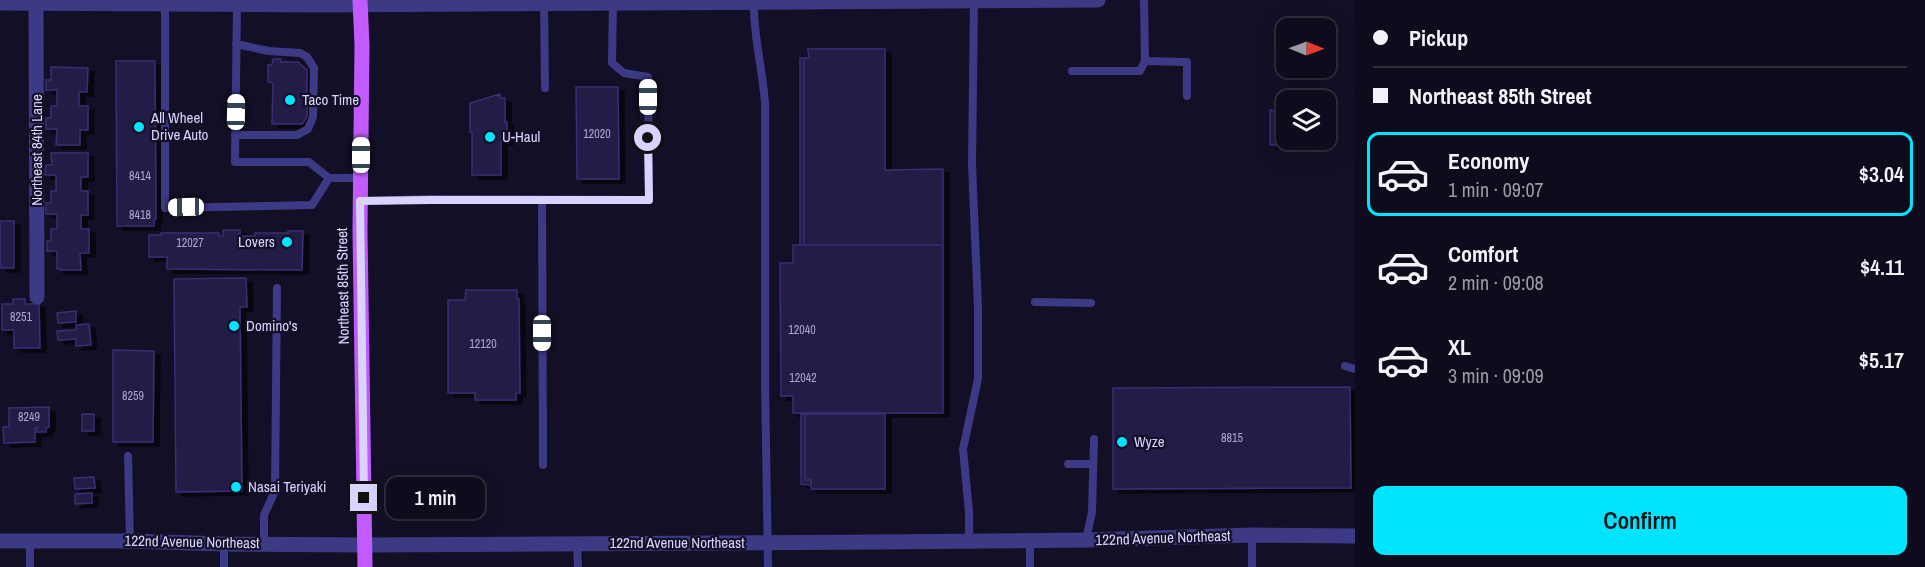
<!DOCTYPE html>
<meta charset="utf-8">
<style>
body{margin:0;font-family:"Archivo Narrow",sans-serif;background:#171425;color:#f1f3f6;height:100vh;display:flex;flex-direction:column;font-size:22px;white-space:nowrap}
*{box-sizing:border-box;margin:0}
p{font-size:20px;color:#9b9ba3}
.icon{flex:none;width:33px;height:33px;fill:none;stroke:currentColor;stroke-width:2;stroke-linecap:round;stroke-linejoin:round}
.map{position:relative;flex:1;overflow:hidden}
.sheet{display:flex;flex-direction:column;background:#0e0b1c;width:570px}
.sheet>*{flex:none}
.top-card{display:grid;align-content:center;height:132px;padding:0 18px;background:#0e0b1c}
.needle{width:39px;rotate:91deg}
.tools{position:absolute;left:1276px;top:18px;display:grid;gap:12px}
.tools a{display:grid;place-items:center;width:60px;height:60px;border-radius:12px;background:#0e0b1c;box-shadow:0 6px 24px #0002,0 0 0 2px #2e2b3b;font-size:30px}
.end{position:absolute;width:27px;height:27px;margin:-14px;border:8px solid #d9d4ff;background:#111;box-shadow:0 0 0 3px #111}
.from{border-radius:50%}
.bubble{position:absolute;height:42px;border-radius:12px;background:#0e0b1c;box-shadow:0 6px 24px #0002,0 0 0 2px #2e2b3b;font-size:20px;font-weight:600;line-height:42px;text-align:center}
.car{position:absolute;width:18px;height:36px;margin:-18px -9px;border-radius:8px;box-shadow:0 0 4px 2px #0007;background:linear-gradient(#fff 24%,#345 0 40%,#fff 0 76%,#345 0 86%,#fff 0)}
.top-card b{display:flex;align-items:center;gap:21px;height:57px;font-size:22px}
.top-card b+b{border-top:2px solid #2e2b3b}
.top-card i{width:15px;height:15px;background:#f1f3f6}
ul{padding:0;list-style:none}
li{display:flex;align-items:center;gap:18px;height:84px;margin:0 12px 9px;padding:0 6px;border:3px solid transparent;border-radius:12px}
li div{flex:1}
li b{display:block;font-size:22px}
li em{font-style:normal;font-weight:600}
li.on{border-color:#00e5ff}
li>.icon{width:54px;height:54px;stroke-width:1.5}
.action{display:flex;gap:12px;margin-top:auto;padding:12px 18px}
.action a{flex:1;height:69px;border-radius:12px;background:#00e5ff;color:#111;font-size:24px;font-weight:600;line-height:69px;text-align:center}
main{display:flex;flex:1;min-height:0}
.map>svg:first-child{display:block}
</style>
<main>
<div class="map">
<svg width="1355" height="567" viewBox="0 0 1355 567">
<defs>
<filter id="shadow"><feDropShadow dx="6" dy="4" stdDeviation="0" flood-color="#0009"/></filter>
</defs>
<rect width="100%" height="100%" fill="#130f26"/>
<path fill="#241b47" stroke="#3b2d73" stroke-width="1.5" filter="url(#shadow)" d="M808,49H885V170L943,169V245H804V58H809Z
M800,58H804V245H800Z
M273,59H281V62H298L307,70V117L302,124H272L273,83L268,82V65H272Z
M116,61H155L156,219H154V226H117Z
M51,67L88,68L87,92H79V106H88V130H80V145H56L57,129H46V118H51V106H57V90H46V80H51Z
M576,87H618L619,179H577Z
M500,94V98H505V122H507V141H501V175H472V132H470V103Z
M1277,98H1297V100H1287V140H1303V145H1270V110L1277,111Z
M51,153H88V177H81V191H88V215H81V229H89V253H80L81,270H61V269H57V251H47V241H51V229H57V214H46V203H51V191H56V175H45L46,165H52Z
M0,221H14V268H0Z
M223,230H240V236H255V233H288V231H303L302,270L167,269V257H149V235H161V233H219V236H223Z
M793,245H943V413H793V396H781L780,263H793Z
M246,278L247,307H240L242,491L176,492L174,279Z
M466,290H517V299H519L520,393H516V400H475V393H448V300H465Z
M13,299H25V304H39L40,348H14V330H2V304H13Z
M76,311V322L58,323L57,313Z
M89,324L91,345L76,346V339L58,340L57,331L76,330V325Z
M113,350L154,351L153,442H113Z
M1350,387L1351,488L1113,489V388Z
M49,407V427L46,428V432H37V427L35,428V442L4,443L3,427H9V408Z
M82,414H94V431H82Z
M801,414H805V480H811V485L801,484Z
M805,414H885V489H811V480H805Z
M94,477L95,488L75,489L74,478Z
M92,493V503L75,504V494Z"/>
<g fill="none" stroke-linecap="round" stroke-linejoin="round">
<path stroke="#3d3a85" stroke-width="8" d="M754,2C753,36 763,70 765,104V382L768,567
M165,3V208L312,205L329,178
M544,3L545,88
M237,4L235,162H309L329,178H361
M1145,61L1187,62V96
M1072,71H1140L1145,61L1144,0
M235,135H297L308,129L313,117L314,68L307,57L300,53L269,51L236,44
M542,200L543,465
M360,201L430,199L649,200L648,77L624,73L612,63L613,0
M1035,302L1091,303
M1345,366L1355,369
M128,456L130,541
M1068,464H1093
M1030,540V567
M1086,540L1092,512L1094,439
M969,541V512L963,449L978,379V307L972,165L974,1
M264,544V515L275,491L277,288
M577,544L578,567
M30,567V541
M224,567V544
M1252,567V535"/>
<path stroke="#3d3a85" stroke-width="15" d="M36,2L37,297"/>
<path stroke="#3d3a85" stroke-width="15" d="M0,3L322,5L1098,0
M0,541H130L224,544L365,545L877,542L1086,540L1252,535L1355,536"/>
<path stroke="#c25bff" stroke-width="15" d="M360,0L362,45L360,230L365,567"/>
</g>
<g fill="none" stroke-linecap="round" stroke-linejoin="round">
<path stroke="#d9d4ff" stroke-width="8" d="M364,498L360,201L430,200H649L648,138"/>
</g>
<g fill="#00e5ff" stroke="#130f26" stroke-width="2">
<circle cx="290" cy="100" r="6"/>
<circle cx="139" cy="127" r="6"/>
<circle cx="490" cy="137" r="6"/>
<circle cx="287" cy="242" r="6"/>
<circle cx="234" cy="326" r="6"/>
<circle cx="1122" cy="442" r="6"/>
<circle cx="236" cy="487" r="6"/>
</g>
<g text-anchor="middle" stroke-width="4.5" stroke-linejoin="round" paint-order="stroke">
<g font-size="12" fill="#aca6d1">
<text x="597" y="138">12020</text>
<text x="140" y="180">8414</text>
<text x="140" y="219">8418</text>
<text x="190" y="247">12027</text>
<text x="21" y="321">8251</text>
<text x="802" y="334">12040</text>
<text x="483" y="348">12120</text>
<text x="803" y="382">12042</text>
<text x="133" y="400">8259</text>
<text x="29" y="421">8249</text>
<text x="1232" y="442">8815</text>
</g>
<g font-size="15" fill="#d9d4ff" stroke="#130f26" text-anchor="start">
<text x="302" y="105">Taco Time</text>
<text x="151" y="123">All Wheel<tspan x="151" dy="17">Drive Auto</tspan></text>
<text x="502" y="142">U-Haul</text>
<text x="275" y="247" text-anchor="end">Lovers</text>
<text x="246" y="331">Domino's</text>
<text x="1134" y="447">Wyze</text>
<text x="248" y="492">Nasai Teriyaki</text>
</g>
<g font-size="15" fill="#d9d4ff" stroke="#130f26">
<text transform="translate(37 150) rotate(-90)" y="5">Northeast 84th Lane</text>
<text transform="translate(343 286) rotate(-91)" y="5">Northeast 85th Street</text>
<text transform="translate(1163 538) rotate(-2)" y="5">122nd Avenue Northeast</text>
<text transform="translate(192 542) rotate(1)" y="5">122nd Avenue Northeast</text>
<text x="677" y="548">122nd Avenue Northeast</text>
</g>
</g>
</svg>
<div class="tools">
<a><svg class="needle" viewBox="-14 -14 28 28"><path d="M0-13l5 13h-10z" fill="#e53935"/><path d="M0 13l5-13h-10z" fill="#9b9ba3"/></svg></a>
<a><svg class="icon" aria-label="layers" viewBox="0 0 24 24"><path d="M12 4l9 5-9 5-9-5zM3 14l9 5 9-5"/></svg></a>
</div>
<i class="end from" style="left:648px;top:138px"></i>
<i class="end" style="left:364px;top:498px"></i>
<div class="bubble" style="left:386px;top:477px;width:99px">1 min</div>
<i class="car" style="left:648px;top:97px;rotate:0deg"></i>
<i class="car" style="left:236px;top:112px;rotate:1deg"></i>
<i class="car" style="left:361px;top:155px;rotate:0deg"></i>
<i class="car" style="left:186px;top:207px;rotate:269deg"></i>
<i class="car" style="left:542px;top:333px;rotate:180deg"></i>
</div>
<section class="sheet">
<div class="top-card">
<b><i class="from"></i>Pickup</b>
<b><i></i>Northeast 85th Street</b>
</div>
<ul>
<li class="on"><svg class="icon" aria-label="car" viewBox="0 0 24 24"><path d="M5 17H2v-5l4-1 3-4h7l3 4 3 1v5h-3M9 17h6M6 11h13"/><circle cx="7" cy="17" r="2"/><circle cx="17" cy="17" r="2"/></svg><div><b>Economy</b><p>1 min · 09:07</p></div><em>$3.04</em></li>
<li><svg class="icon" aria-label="car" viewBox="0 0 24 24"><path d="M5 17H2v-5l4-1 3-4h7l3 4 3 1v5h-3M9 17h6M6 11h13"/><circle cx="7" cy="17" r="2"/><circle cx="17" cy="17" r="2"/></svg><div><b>Comfort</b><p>2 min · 09:08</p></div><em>$4.11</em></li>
<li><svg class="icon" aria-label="car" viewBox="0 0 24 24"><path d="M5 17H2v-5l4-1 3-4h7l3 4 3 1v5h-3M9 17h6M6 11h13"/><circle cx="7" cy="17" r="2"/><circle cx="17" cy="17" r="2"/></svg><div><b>XL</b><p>3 min · 09:09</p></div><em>$5.17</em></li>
</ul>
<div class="action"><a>Confirm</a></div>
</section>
</main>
